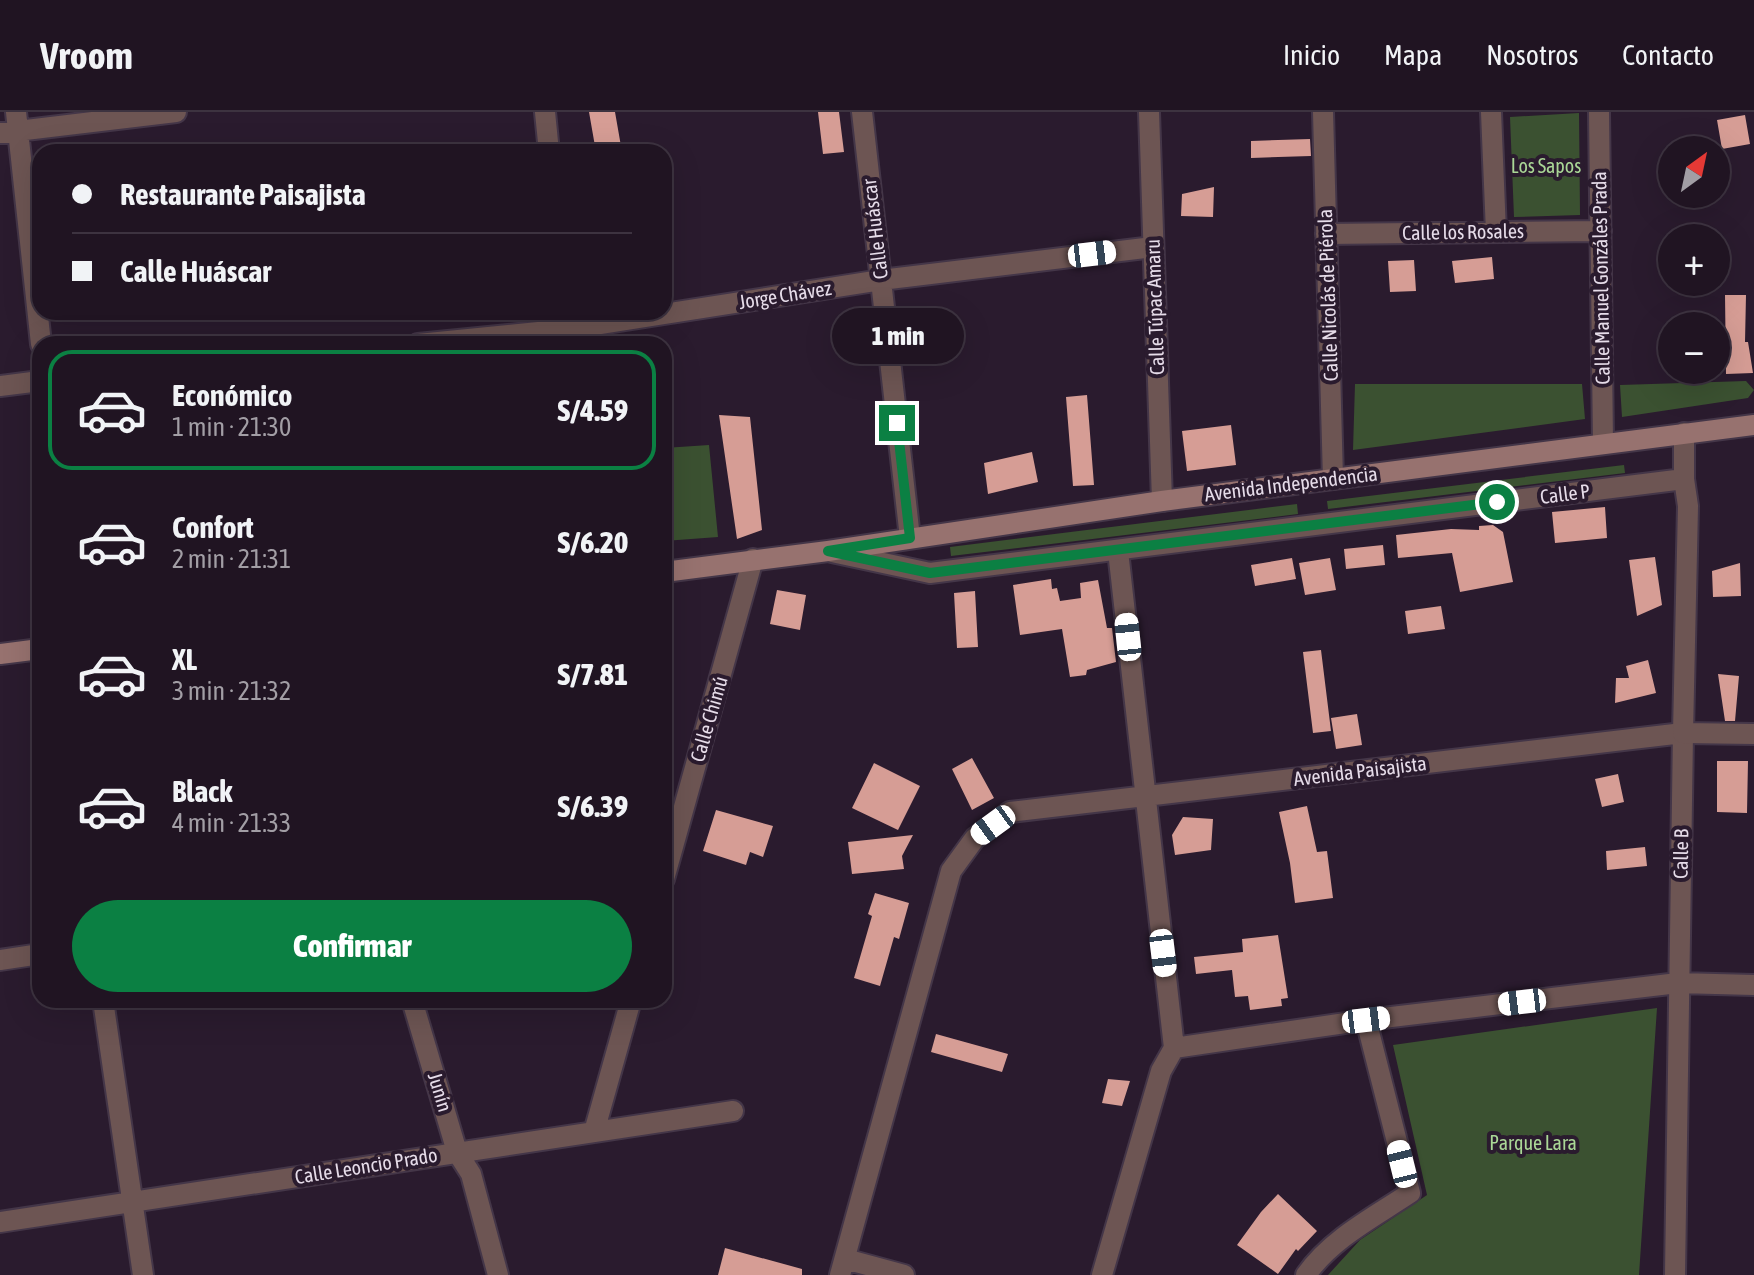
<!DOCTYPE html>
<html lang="es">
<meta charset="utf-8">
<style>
body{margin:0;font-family:"Asap Condensed",sans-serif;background:#281d2a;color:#f1f3f6;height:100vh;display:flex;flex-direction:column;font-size:30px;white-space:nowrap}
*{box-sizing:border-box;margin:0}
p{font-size:26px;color:#a29ea5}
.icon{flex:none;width:44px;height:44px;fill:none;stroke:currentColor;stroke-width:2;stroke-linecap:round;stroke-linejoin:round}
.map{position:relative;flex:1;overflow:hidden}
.drawer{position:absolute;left:32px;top:224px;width:640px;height:672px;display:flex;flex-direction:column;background:#201422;border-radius:24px;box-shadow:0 8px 32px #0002,0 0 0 2px #3d3340}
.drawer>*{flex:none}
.hud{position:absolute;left:32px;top:32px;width:640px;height:176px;border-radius:24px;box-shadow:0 8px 32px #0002,0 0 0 2px #3d3340;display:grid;align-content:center;height:176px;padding:0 40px;background:#201422}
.needle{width:52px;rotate:33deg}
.tools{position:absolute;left:1658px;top:24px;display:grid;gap:16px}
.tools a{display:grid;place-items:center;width:72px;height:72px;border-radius:50%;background:#201422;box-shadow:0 8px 32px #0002,0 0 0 2px #3d3340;font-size:40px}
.end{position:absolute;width:36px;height:36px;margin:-18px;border:10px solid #0b8043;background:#fff;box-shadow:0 0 0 4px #fff}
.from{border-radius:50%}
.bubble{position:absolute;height:56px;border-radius:28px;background:#201422;box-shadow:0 8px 32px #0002,0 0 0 2px #3d3340;font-size:26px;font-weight:800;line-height:56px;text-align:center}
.car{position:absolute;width:24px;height:48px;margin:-24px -12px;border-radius:10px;box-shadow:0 0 6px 2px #0007;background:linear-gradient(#fff 24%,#345 0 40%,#fff 0 76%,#345 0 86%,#fff 0)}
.hud b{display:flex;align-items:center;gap:28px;height:76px;font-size:30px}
.hud b+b{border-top:2px solid #3d3340}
.hud i{width:20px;height:20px;background:#f1f3f6}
ul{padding:14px 0 0;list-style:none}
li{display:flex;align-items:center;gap:24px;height:120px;margin:0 16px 12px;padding:0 24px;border:4px solid transparent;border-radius:24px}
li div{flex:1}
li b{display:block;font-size:30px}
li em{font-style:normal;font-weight:800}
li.on{border-color:#0b8043}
li>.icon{width:72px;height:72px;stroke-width:1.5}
.primary-button{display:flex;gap:16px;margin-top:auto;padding:16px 40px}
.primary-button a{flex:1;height:92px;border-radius:48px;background:#0b8043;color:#fff;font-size:32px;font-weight:800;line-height:92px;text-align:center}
header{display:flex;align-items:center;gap:48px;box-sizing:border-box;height:112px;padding:0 40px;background:#201422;border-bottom:2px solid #3d3340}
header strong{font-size:38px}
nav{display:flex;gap:44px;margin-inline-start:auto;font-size:28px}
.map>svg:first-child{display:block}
</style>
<header>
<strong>Vroom</strong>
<nav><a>Inicio</a><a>Mapa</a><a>Nosotros</a><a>Contacto</a></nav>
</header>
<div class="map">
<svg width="1754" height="1163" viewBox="0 0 1754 1163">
<rect width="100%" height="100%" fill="#2a1b2e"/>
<path fill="#3b5131" d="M1579,1L1580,103L1514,105L1510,5Z
M1746,269L1754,278L1748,286L1622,305L1620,273Z
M1355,272H1582L1585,307L1353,338Z
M709,333L718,425L664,429V336Z
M1624,353L1625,361L1328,397L1327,389Z
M1297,392L1298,402L951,444L950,435Z
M1657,896L1639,1163H1328L1360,1128L1427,1083L1393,933Z"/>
<path fill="#d69d95" d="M589,0H615L622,40H596Z
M818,0H839L844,40L823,42Z
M1745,3L1750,32L1722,37L1717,8Z
M1310,27L1311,44L1251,46V29Z
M1214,75L1213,105L1181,104L1182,82Z
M1492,145L1494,167L1455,171L1452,149Z
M1414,148L1416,179L1390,180L1388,149Z
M1725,183H1746L1745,230H1748L1753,261L1726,262Z
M1087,283L1094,373L1073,374L1066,285Z
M719,303L750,305L762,418L737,427Z
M1231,313L1236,353L1187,359L1182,319Z
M1032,340L1038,370L988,382L984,351Z
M1605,395L1607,426L1555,431L1552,400Z
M1493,413L1503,420L1513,470L1460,480L1452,441L1398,446L1396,423L1451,417L1479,418V414Z
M1383,433L1385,453L1346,457L1344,437Z
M1655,445L1662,493L1637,504L1629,448Z
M1292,446L1296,467L1255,474L1251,453Z
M1330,446L1336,478L1305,483L1299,451Z
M1740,451L1741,484L1713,485L1712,459Z
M1051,467L1052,477L1057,476L1060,489L1081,486L1080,471L1098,468L1107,516H1112L1116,550L1087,558L1086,563L1070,565L1062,517L1020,523L1013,473Z
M777,478L806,483L800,518L770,512Z
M975,479L978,535L957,536L954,481Z
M1441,494L1445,517L1408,522L1405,499Z
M1321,538L1331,619L1313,621L1303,540Z
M1648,548L1656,581L1615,591L1616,566H1629L1626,554Z
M1718,562L1739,564L1735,609H1725Z
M1357,602L1362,633L1336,637L1331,606Z
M972,646L994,686L972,698L952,657Z
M1717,649H1748L1747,701L1717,700Z
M874,651L920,674L898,718L852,696Z
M1618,662L1624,690L1602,695L1595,667Z
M1307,694L1317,740L1327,739L1333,786L1295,791L1290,751L1279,700Z
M716,698L773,714L763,745L750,740L746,753L703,739Z
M1183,705L1213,707L1211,738L1175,743L1172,723Z
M913,723L902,744L904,757L852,762L848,730Z
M1645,735L1647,754L1607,758L1606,739Z
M875,781L909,791L899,827L894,825L880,874L854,866L872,804L868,802Z
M1278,823L1288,886L1281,887L1282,894L1250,898L1248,884L1235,885L1232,858L1196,862L1194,845L1243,840L1242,827Z
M936,922L1008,942L1002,960L931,940Z
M1108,967L1130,969L1122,994L1102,991Z
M1278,1082L1317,1119L1298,1139L1296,1137L1278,1162L1237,1133L1261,1100Z
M725,1136L802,1157V1163H718Z"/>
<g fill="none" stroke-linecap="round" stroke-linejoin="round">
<defs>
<path id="minor" d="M16,0L41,232
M545,0L549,40
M862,0L910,426
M1323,0L1333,367
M1491,0L1496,120
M1599,0L1603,331
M0,21L176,0
M1326,122L1601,119
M566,200L570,232
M418,232L568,217L881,168L1153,135
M0,274L40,269
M1118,439L1174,936
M664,767L753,447
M0,848L40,842
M103,888L143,1163
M412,888L457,1040L471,1062L498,1163
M594,1020L631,888
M0,1110L733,999
M845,1147L904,1163
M840,1163L951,759L975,726L1010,700L1683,621L1675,1163
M1102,1163L1161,959L1174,936L1366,908L1678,871L1754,873
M1306,1163C1331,1127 1374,1105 1410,1081L1366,908"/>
<path id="tertiary" d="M1149,0L1162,389
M1684,321V367L1688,394L1683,621L1754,622
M832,440L930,461L1684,367"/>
<path id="secondary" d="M664,460L828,439L1162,389L1754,313
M0,542L40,537"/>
</defs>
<use href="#minor" stroke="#443648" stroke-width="24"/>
<use href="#tertiary" stroke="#443648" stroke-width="24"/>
<use href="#secondary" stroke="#443648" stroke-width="24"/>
<use href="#minor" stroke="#6d5553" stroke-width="20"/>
<use href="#tertiary" stroke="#6d5553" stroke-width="20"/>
<use href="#secondary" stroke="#97726f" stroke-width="20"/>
</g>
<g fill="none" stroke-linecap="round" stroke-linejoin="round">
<path stroke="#0b8043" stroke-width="10" d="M897,311L910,426L828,439L930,461L1497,390"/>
</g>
<g text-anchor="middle" stroke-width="8" stroke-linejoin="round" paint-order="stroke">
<g font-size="20" fill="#aad796" stroke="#2a1b2e">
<text x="1546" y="61">Los Sapos</text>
<text x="1533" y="1038">Parque Lara</text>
</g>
<g font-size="20" fill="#e6dce9" stroke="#2a1b2e">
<text transform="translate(875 117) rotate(-97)" y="7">Calle Huáscar</text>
<text transform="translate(1463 120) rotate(-1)" y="7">Calle los Rosales</text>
<text transform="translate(1601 166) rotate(-91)" y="7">Calle Manuel Gonzáles Prada</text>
<text transform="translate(785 183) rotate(-9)" y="7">Jorge Chávez</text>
<text transform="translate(1328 183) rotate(-92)" y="7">Calle Nicolás de Piérola</text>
<text transform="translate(1155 195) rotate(-92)" y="7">Calle Túpac Amaru</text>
<text transform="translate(1291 372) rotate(-7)" y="7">Avenida Independencia</text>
<text transform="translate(1565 382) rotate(-7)" y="7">Calle P</text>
<text transform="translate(709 607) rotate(-74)" y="7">Calle Chimú</text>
<text transform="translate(1360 659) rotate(-7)" y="7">Avenida Paisajista</text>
<text transform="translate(1681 742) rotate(-89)" y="7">Calle B</text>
<text transform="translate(440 980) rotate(73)" y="7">Junín</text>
<text transform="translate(366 1054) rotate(-9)" y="7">Calle Leoncio Prado</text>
</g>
</g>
</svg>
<div class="tools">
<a><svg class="needle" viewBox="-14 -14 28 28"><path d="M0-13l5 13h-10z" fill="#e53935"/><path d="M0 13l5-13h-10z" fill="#a29ea5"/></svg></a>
<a>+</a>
<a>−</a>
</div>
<i class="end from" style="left:1497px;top:390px"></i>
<i class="end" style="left:897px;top:311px"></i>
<div class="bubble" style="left:832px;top:196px;width:132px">1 min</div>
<i class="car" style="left:1092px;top:142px;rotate:83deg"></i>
<i class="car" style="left:1128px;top:525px;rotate:354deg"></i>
<i class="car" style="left:993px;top:713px;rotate:234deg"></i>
<i class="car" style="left:1163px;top:841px;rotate:173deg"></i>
<i class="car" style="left:1522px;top:890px;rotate:263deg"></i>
<i class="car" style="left:1366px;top:908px;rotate:83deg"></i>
<i class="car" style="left:1402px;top:1052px;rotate:346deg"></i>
<div class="hud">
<b><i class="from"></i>Restaurante Paisajista</b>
<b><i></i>Calle Huáscar</b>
</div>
<section class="drawer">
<ul>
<li class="on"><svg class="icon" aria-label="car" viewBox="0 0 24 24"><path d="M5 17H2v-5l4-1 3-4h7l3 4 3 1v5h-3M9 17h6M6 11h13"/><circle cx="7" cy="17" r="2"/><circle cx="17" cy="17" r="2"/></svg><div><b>Económico</b><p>1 min · 21:30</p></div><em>S/4.59</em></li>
<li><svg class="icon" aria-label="car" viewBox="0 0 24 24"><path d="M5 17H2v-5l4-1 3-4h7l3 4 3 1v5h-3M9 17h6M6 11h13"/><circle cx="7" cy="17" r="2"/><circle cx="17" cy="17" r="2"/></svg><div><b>Confort</b><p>2 min · 21:31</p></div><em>S/6.20</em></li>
<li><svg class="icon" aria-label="car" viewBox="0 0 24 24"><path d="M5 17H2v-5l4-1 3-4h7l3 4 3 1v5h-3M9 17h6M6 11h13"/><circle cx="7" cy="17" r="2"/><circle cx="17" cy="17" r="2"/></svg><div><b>XL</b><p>3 min · 21:32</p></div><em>S/7.81</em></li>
<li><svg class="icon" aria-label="car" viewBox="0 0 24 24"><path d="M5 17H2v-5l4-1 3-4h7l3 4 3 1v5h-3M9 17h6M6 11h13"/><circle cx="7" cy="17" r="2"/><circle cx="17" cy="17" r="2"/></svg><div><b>Black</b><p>4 min · 21:33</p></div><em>S/6.39</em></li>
</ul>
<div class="primary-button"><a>Confirmar</a></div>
</section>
</div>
